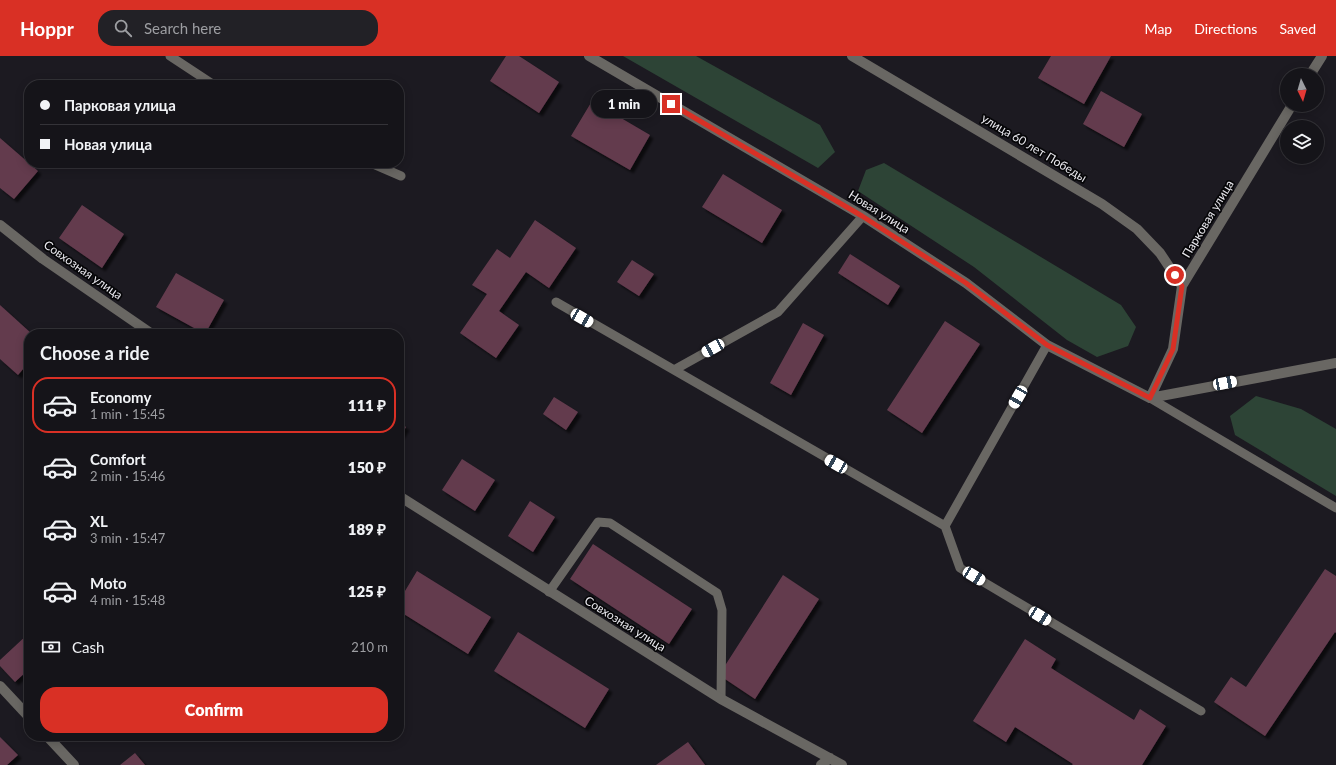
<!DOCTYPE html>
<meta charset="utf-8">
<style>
body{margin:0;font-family:Lato,sans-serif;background:#222126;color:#f1f3f6;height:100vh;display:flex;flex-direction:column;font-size:15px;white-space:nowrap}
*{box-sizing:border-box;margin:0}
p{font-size:13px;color:#9d9ea2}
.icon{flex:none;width:22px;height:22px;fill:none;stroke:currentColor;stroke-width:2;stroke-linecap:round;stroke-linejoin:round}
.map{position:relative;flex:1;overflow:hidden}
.sheet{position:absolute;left:24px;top:273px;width:380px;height:412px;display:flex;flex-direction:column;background:#151419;border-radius:16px;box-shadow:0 2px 10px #0003,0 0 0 1px #343338}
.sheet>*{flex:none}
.banner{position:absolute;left:24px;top:24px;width:380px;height:88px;border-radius:16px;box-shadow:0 2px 10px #0003,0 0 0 1px #343338;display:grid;align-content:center;height:88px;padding:0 16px;background:#151419}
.needle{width:26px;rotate:175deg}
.controls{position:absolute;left:1280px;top:12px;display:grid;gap:8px}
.controls a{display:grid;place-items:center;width:44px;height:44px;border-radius:50%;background:#151419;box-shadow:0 2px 10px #0003,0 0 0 1px #343338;font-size:20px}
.end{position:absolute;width:18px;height:18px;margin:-9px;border:5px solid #d93025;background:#fff;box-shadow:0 0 0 2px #fff}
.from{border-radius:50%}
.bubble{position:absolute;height:28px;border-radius:14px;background:#151419;box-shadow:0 2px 10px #0003,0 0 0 1px #343338;font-size:13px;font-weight:800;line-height:28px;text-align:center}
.car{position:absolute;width:12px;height:24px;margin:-12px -6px;border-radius:5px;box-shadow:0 0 3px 1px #0007;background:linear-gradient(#fff 24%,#345 0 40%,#fff 0 76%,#345 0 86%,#fff 0)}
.banner b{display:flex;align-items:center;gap:14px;height:38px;font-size:15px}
.banner b+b{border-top:1px solid #343338}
.banner i{width:10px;height:10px;background:#f1f3f6}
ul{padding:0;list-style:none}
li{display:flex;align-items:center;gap:12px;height:56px;margin:0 8px 6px;padding:0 8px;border:2px solid transparent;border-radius:16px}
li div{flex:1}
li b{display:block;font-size:15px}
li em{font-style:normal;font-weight:800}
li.selected{border-color:#d93025}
li>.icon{width:36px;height:36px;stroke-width:1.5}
h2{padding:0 16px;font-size:18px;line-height:48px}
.pay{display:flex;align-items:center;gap:10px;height:44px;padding:0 16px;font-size:15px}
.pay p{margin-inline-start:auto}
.button{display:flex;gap:8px;margin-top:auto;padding:8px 16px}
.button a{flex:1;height:46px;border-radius:16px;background:#d93025;color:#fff;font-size:16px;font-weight:800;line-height:46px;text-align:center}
header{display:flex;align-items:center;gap:24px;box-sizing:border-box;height:56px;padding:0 20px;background:#d93025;color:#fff}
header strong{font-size:19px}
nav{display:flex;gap:22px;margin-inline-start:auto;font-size:14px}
.search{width:280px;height:36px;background:#222126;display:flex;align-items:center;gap:10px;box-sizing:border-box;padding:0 14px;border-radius:16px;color:#9d9ea2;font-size:15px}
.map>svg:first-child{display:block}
</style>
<header>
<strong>Hoppr</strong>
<div class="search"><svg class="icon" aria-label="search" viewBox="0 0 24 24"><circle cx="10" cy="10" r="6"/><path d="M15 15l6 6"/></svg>Search here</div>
<nav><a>Map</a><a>Directions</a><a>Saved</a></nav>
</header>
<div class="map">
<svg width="1336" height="709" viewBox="0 0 1336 709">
<defs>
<filter id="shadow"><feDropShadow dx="3.5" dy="3.5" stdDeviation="1" flood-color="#0009"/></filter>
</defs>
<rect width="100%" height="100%" fill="#1c1a21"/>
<path fill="#2d4436" d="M623,0H696L820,69L835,96L818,112Z
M884,107L1121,249L1136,271L1128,290L1097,301L1067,284L974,211L858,135L866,114Z
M1256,340L1301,353L1336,373V440L1235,379L1230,360Z"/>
<path fill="#643b4e" filter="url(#shadow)" d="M506,0H519L559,26L539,57L490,25Z
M1051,0H1111L1084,48L1038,22Z
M1101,35L1142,58L1124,91L1083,68Z
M592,45L650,79L630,114L571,80Z
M0,82L38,115L14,143L0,132Z
M723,118L782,154L762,187L702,151Z
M82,149L124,178L102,212L59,182Z
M535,164L576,192L549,232L526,216L499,255L519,269L496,302L460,277L487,238L472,229L497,193L510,202Z
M850,198L900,230L888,249L838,217Z
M632,204L654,218L639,240L617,226Z
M176,217L224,244L205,278L156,251Z
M0,249L32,278H29V306L18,319L0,303Z
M945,265L980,288L922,377L887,354Z
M803,267L824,279L791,339L770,327Z
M554,341L578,356L566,374L543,358Z
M399,366L406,371L399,382Z
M462,403L495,424L475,455L442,434Z
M530,445L555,461L533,496L508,480Z
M593,488L692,553L669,588L570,523Z
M1325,513L1336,520V577L1335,576L1265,680L1214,646L1231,621L1246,631Z
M417,515L491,561L468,598L399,555V545Z
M783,519L819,543L755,643L719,619Z
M518,576L609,633L585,672L494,615Z
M28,578L29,613L15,626L0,610V604Z
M1025,583L1056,603L1051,612L1134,664L1140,653L1166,670L1142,709H1072L1073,708L1015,671L1006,686L973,665Z
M0,681L18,699L7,709H0Z
M688,686L705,709H656Z
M135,697L145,709H120Z"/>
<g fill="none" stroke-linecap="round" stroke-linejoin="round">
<path stroke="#696763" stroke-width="9" d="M170,0L214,29
M371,107L401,120
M556,246L945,470L1047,289
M674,314L778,256L863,160
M1150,342L1336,452
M945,470L960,512L1201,655
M549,536L598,466L610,467L717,537L722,554L721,643"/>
<path stroke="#696763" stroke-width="10" d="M589,0L863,160L966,227L1047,289L1150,342
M852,0L1102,148L1137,173L1160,197L1182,230
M1310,19L1322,0
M0,169L43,203L152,278
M1150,342L1173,293L1182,230L1292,49
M1150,342L1336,307
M399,440L721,643L842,709
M0,630L29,661
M47,680L74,709
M821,709L830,702"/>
</g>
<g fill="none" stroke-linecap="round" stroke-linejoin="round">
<path stroke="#d93025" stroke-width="5" d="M671,48L862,160L966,227L1047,289L1150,342L1173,293L1182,230L1175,219"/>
</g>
<g text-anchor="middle" stroke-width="3.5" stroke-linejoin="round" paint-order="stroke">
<g font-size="12" fill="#ebeaf0" stroke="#060608">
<text transform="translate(1034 92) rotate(31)" y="4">улица 60 лет Победы</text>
<text transform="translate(879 156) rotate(32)" y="4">Новая улица</text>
<text transform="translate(1208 163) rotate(-59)" y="4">Парковая улица</text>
<text transform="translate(83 214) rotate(35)" y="4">Совхозная улица</text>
<text transform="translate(625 568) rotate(32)" y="4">Совхозная улица</text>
</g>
</g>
</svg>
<div class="controls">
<a><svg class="needle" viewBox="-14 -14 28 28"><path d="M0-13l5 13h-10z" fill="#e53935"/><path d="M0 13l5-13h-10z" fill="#9d9ea2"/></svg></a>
<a><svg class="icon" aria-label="layers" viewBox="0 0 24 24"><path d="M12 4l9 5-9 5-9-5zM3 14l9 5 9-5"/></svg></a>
</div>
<i class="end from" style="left:1175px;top:219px"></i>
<i class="end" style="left:671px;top:48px"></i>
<div class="bubble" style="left:591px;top:34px;width:66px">1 min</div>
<i class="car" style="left:582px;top:262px;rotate:120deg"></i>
<i class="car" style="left:713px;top:292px;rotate:241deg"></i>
<i class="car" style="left:1225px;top:327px;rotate:79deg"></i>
<i class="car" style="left:1018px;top:341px;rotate:210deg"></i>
<i class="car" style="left:836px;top:408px;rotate:300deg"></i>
<i class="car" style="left:974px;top:520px;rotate:121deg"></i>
<i class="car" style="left:1040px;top:560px;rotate:121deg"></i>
<div class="banner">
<b><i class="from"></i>Парковая улица</b>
<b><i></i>Новая улица</b>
</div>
<section class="sheet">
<h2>Choose a ride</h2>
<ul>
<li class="selected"><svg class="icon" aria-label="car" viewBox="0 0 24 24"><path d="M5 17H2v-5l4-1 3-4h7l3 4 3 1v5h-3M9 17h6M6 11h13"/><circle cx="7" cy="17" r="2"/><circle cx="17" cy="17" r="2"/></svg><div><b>Economy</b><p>1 min · 15:45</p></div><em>111 ₽</em></li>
<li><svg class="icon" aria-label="car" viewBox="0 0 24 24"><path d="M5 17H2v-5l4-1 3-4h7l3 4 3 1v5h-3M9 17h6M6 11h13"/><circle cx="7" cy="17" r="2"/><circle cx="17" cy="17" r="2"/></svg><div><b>Comfort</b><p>2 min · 15:46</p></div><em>150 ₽</em></li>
<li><svg class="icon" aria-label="car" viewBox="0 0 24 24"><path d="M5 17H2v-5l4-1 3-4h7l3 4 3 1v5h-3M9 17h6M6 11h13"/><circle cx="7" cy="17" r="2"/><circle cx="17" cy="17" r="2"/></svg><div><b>XL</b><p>3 min · 15:47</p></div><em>189 ₽</em></li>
<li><svg class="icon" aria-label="car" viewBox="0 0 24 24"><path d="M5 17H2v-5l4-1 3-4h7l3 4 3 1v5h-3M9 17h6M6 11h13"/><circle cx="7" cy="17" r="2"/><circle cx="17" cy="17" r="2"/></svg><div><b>Moto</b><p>4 min · 15:48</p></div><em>125 ₽</em></li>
</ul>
<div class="pay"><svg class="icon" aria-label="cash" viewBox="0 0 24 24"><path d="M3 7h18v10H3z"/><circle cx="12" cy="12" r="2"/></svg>Cash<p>210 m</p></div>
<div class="button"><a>Confirm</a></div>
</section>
</div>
